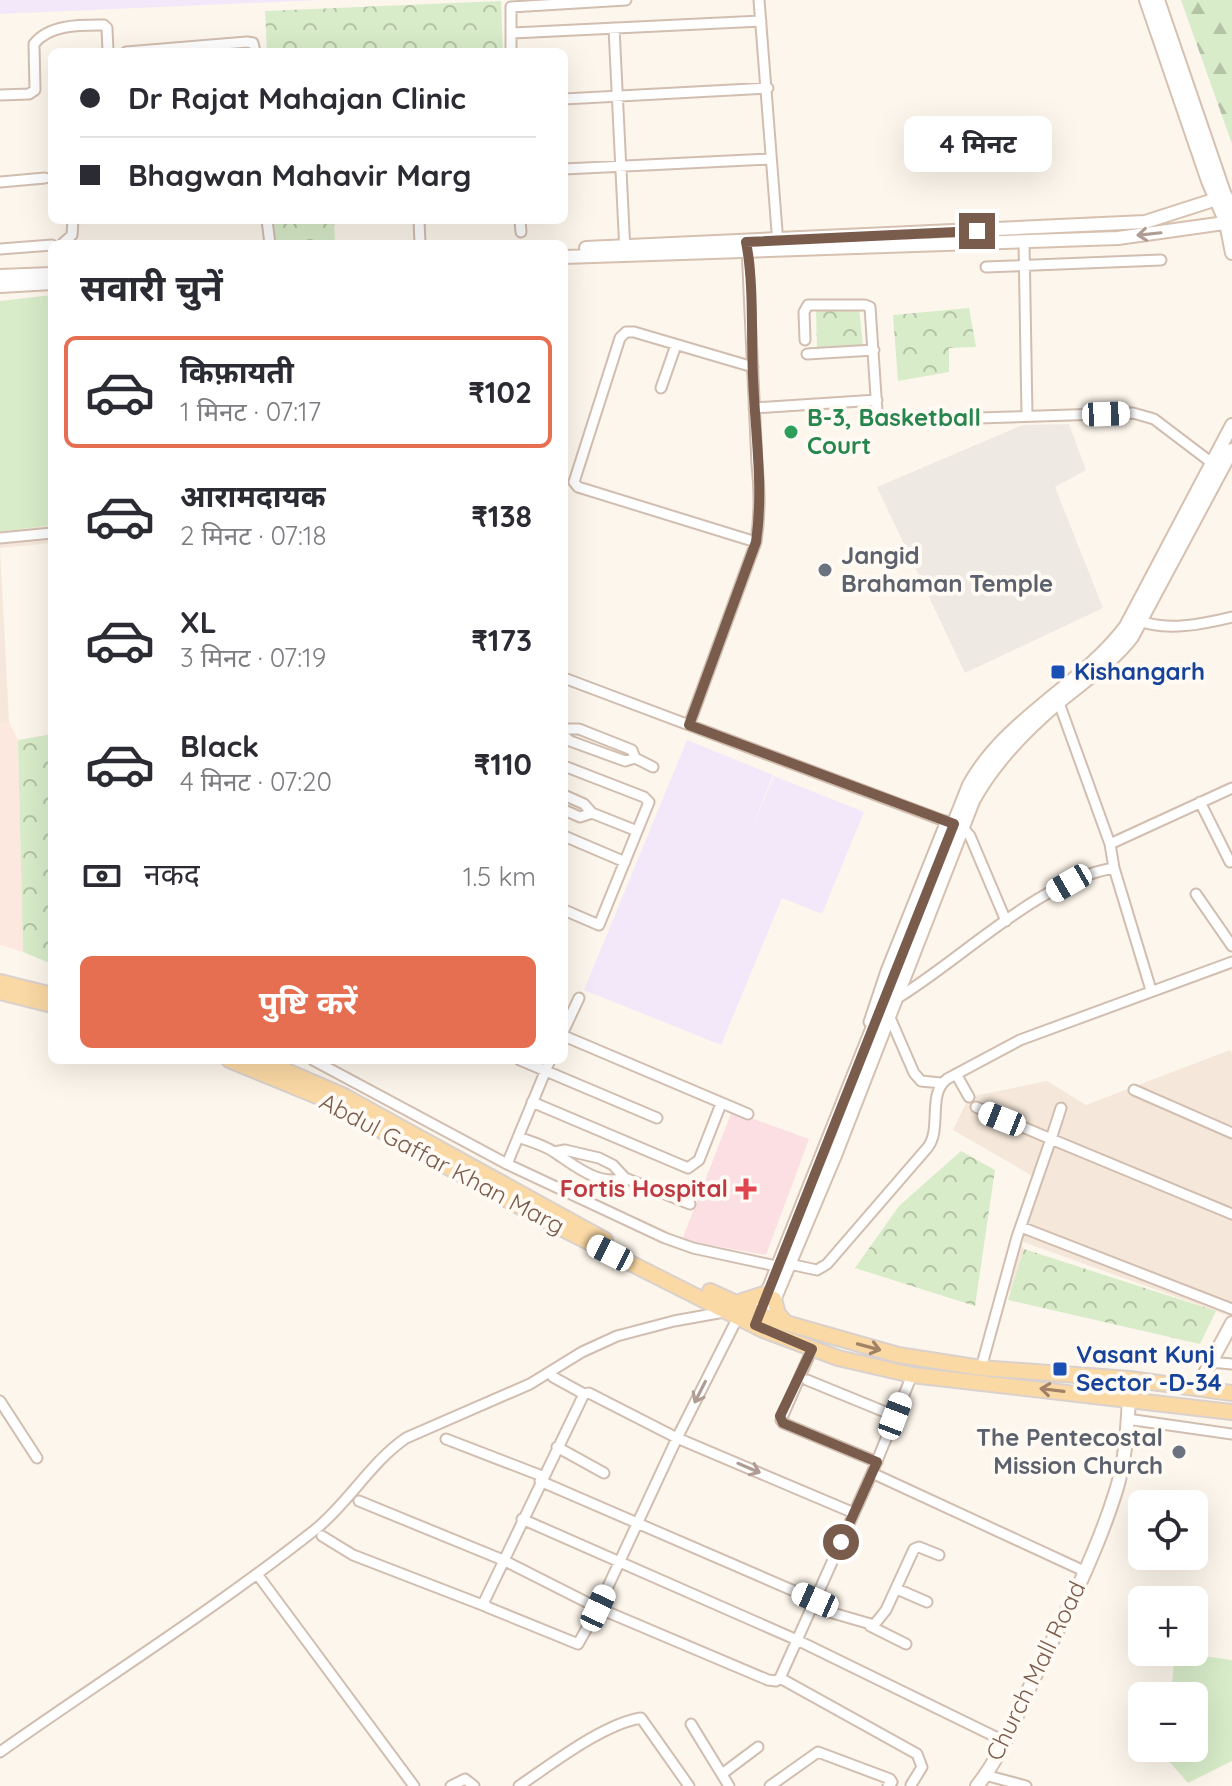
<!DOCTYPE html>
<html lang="hi">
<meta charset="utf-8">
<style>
body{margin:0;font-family:Quicksand,"Noto Sans Devanagari",sans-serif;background:#f2f2f3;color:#2b2b33;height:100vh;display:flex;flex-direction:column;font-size:30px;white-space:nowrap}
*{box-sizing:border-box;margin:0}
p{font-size:26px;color:#7c7c81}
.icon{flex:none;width:44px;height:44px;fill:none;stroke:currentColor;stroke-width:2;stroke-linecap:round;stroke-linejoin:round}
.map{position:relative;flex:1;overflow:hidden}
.sheet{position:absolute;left:48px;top:240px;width:520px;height:824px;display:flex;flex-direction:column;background:#fff;border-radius:12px;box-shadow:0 8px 32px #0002}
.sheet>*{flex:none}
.guide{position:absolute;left:48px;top:48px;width:520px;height:176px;border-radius:12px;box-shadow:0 8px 32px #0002;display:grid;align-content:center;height:176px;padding:0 32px;background:#fff}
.buttons{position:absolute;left:1128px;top:1490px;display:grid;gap:16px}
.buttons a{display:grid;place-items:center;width:80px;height:80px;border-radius:12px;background:#fff;box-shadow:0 8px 32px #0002;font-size:40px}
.end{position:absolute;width:36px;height:36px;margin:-18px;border:10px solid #7a5c4d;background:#fff;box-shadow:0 0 0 4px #fff}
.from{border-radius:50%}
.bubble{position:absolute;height:56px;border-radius:12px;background:#fff;box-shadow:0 8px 32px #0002;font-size:26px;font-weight:700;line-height:56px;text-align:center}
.car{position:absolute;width:24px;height:48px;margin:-24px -12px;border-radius:10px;box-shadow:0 0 6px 2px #0007;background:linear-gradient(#fff 24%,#345 0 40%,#fff 0 76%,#345 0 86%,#fff 0)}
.guide b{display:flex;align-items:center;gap:28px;height:76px;font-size:30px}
.guide b+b{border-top:2px solid #e1e1e2}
.guide i{width:20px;height:20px;background:#2b2b33}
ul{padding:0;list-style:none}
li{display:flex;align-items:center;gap:24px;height:112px;margin:0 16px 12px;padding:0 16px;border:4px solid transparent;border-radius:12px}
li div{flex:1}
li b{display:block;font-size:30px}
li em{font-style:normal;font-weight:700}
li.on{border-color:#e76f51}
li>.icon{width:72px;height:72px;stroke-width:1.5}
h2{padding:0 32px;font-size:36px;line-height:96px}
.pay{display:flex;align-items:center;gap:20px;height:88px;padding:0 32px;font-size:30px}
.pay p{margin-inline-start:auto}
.action{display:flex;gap:16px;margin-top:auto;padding:16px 32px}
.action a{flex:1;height:92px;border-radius:12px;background:#e76f51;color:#fff;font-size:32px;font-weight:700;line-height:92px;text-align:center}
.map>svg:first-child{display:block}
</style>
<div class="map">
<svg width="1232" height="1786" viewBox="0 0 1232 1786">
<defs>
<pattern id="forest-firs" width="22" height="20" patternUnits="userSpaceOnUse" patternTransform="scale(2)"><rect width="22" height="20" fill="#d8ecc9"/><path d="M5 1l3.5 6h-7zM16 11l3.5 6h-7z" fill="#b4c2a5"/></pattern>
<pattern id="park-crowns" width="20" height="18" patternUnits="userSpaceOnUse" patternTransform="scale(2)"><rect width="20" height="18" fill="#d8ecc9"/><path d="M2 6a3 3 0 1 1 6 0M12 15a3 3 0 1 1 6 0" fill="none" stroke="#b4c2a5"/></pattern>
</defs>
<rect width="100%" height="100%" fill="#fdf6ec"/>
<path fill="#f5e8da" d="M52,525V543L0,548L9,722L0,724V532Z
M1230,1050L1232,1053V1317L1018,1240L1024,1249L1011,1291L999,1288L1036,1178L953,1130L969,1097L1047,1081L1086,1105Z"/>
<path fill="#fde8e0" d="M9,722L18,740L23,952L0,945V724Z"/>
<path fill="#efe9e4" d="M1069,424L1086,470L1055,487L1103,608L965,673L877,487L1023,425Z"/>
<path fill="#f3e8fa" d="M0,0H320L0,14Z
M687,740L773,775L749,835L774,776L864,812L822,914L782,898L721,1045L584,990Z"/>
<path fill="#fbdfe3" d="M732,1111L809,1139L766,1255L682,1240Z"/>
<path fill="url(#forest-firs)" d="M1181,0H1232V144Z"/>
<path fill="url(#park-crowns)" d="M501,1L503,52H267L265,11Z
M274,220H334L335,244H275Z
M859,308L863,345L817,348L816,310Z
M969,308L976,347L949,348V372L898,381L893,315Z
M52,734V964L23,952L18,740Z
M961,1151L995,1170L975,1306L855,1268L899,1206Z
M1024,1249L1216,1311L1200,1344L1008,1300Z"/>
<path fill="#d8ecc9" d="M52,295V525L0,532V301Z
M1175,1652L1232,1660V1761L1188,1783L1167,1759L1168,1748H1194V1696H1171Z"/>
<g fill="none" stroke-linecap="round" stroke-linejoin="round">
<defs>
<path id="street" d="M759,0L778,244
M614,28L625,252
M513,33L761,21
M126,52L247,42L253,43L255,52
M511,52V7L626,0
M0,95L29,94L35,90L34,44C49,24 81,25 104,25L107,28L108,52
M564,99L768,88
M564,169L771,159
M0,182L45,178
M267,220L270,244
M419,220L420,244
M520,220L521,232
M1024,241L1027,416
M62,244L72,235L73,220
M0,249L52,245
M986,267L1161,260
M805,340L804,312L808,305H865L870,307L877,411L881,420L886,421L1133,413L1154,419L1212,463
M807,354L874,350
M753,367L634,332H626L620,338L574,482L578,487L756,542
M661,388L676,345
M754,408L877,400
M0,538L52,533
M1137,620C1166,632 1203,624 1232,617
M564,678L963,828L970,836L1006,921
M1059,703L1110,844L1114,868
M689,725L756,542C760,515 760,491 757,464L747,246
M564,729H579L632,750L635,758L653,767
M564,736L570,741L625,761L635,758
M564,766L644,797L649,802L599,925L564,910
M564,795L584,804L592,813L637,831
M1200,802L1230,862
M564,810L580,817L592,813
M564,836L625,862
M1110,844L1232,788
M1196,894L1232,946
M896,999C961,960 1039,880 1114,868L1151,990
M888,1013L914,1073L921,1081L941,1083
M869,1022L886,971L946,821
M564,1030L579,998
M564,1036L748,1114
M313,1060L507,1164L665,1238L693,1248L776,1266
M520,1060L657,1118
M956,1074L969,1097
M1134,1090L1232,1133
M532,1102L688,1168L699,1160L721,1104
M976,1107L1051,1139L1061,1108
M518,1137C529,1141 544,1145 554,1152C574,1165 599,1187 625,1178
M554,1152L565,1150L599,1158L613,1165L625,1178L690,1204
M507,1164L550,1060
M1021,1227L1232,1309
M789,1264L817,1270L827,1264L928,1147C942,1128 927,1094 947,1079L1020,1040L1232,962
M738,1317L677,1438L598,1608L768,1680L776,1681L780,1678L872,1473L912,1375
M812,1349L781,1420L783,1423L877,1462
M1210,1362L1232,1364
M981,1368L1017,1237L1051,1139L1232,1214
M553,1377L584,1394
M807,1380L895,1416
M0,1401L37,1458
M1127,1419L1232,1434
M446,1439L542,1476
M557,1447L604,1473
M872,1473L1084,1571
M540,1481L815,1600
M359,1501L503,1560L598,1608L578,1644L487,1607L484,1602L584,1394L589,1393L677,1438L854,1513
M522,1519L797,1640L1004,1741
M322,1536L353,1555L485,1606
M257,1574L414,1786
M897,1589L927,1602
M812,1607L874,1625L886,1610L914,1549L919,1547L939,1555
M870,1626L906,1644
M780,1678L917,1754L922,1767L911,1785
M691,1724L729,1786
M0,1752C105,1678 215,1609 316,1529C349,1502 371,1462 406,1438L530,1384L582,1352L617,1336L674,1321L724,1312
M722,1774L758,1747
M985,1775L1026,1786
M451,1786L465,1779L474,1786
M519,1786C552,1764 603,1724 641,1718L689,1786
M770,1786L818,1752L890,1779L892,1782L888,1786"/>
<path id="secondary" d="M1146,0L1208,181L1226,223L1232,253
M1158,0L1232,216
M586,248L1145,222L1226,196
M564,257L1118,238L1232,222
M0,276L52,274
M0,286L52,283
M772,1305L834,1158L973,801C993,764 1022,734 1053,707C1080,684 1110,665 1132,637L1232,450
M756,1321L969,785C1006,718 1081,686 1126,626L1232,425
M1197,1388L1232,1323
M977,1786C1002,1755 1017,1714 1034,1678C1063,1619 1095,1557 1115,1494C1127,1458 1128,1417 1130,1379"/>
<path id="primary" d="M0,982L52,995
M0,992L52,1005
M229,1060L324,1099L533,1214L763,1330L838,1358L912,1375L1232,1412
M261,1060L342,1095L605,1240
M710,1291L768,1318L898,1355L981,1368L1130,1379L1232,1393
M774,1299L778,1314L786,1323
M736,1303L767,1293"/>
</defs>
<use href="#street" stroke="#d1beb0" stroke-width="13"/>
<use href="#secondary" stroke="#d6c0b0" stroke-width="16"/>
<use href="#primary" stroke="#dad1cd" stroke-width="18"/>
<use href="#street" stroke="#fff" stroke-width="9"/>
<use href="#secondary" stroke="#fff" stroke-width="12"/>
<use href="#primary" stroke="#fbd9a5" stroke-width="14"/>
</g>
<defs><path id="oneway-shaft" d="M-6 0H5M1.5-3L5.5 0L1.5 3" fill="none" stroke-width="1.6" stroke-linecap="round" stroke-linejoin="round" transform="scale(2)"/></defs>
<g stroke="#af9d94">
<use href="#oneway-shaft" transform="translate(1149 234) rotate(174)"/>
<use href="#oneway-shaft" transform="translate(700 1392) rotate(117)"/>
<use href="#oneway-shaft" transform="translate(749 1468) rotate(23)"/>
</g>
<g stroke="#a18267">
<use href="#oneway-shaft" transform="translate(869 1347) rotate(15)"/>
<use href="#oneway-shaft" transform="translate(1052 1390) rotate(-173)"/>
</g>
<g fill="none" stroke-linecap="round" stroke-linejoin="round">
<path stroke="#7a5c4d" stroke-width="10" d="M841,1542L877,1462L783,1423L780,1416L812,1349L755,1325L954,824L689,725L756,542C764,488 755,432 753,377C751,335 754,282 746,242L977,231"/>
</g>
<circle fill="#2e9e5b" stroke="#fffaf3" stroke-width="3" cx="791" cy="432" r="8"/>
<g fill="#6b7280" stroke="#fffaf3" stroke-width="3">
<circle cx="825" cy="570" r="8"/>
<circle cx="1179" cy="1452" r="8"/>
</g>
<g fill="#1a4fb4" stroke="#fffaf3" stroke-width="3">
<rect x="1050" y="664" width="16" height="16" rx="4"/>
<rect x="1052" y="1361" width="16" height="16" rx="4"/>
</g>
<path fill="#e0444e" stroke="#fffaf3" stroke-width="3" d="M742 1177h8v8h8v8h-8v8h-8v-8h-8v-8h8z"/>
<g text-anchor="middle" stroke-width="8" stroke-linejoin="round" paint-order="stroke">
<g font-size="24" font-weight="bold" fill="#27864d" stroke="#fffaf3" text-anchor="start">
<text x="807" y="426">B-3, Basketball<tspan x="807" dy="28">Court</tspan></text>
</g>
<g font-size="24" font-weight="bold" fill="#5b616d" stroke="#fffaf3" text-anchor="start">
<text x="841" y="564">Jangid<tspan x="841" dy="28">Brahaman Temple</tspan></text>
<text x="1163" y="1446" text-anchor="end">The Pentecostal<tspan x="1163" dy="28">Mission Church</tspan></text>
</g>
<g font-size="24" font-weight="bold" fill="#164399" stroke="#fffaf3" text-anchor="start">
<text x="1074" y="680">Kishangarh</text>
<text x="1076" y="1363">Vasant Kunj<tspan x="1076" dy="28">Sector -D-34</tspan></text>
</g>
<g font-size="24" fill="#7a5c4d" stroke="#fffaf3">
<text transform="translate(442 1164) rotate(28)" y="8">Abdul Gaffar Khan Marg</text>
<text transform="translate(1036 1671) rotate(-64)" y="8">Church Mall Road</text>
</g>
<g font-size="24" font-weight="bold" fill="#be3a42" stroke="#fffaf3" text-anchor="end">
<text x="728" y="1197">Fortis Hospital</text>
</g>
</g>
</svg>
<div class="buttons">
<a><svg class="icon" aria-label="locate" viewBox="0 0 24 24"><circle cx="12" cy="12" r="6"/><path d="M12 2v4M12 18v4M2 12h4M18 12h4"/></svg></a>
<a>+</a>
<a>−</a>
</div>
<i class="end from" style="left:841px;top:1542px"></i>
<i class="end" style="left:977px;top:231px"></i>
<div class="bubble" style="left:904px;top:116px;width:148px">4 मिनट</div>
<i class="car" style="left:1106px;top:414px;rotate:88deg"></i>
<i class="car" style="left:1069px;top:883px;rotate:240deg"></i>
<i class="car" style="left:1002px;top:1119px;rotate:292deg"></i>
<i class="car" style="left:610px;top:1253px;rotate:297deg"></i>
<i class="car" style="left:895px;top:1416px;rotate:21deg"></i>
<i class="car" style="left:815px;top:1600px;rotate:294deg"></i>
<i class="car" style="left:598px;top:1608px;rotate:25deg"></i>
<div class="guide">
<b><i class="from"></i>Dr Rajat Mahajan Clinic</b>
<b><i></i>Bhagwan Mahavir Marg</b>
</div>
<section class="sheet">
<h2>सवारी चुनें</h2>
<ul>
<li class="on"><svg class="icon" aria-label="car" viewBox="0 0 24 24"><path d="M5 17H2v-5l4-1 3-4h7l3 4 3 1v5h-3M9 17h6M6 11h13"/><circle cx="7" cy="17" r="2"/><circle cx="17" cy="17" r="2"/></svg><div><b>किफ़ायती</b><p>1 मिनट · 07:17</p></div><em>₹102</em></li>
<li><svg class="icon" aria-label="car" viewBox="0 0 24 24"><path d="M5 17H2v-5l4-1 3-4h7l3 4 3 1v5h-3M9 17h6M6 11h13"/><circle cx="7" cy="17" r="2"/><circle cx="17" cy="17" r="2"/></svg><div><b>आरामदायक</b><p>2 मिनट · 07:18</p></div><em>₹138</em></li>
<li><svg class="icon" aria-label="car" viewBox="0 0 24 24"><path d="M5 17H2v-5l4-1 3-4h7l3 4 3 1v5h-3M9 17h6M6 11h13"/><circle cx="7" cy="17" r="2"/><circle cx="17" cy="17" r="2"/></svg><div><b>XL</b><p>3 मिनट · 07:19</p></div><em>₹173</em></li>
<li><svg class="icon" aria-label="car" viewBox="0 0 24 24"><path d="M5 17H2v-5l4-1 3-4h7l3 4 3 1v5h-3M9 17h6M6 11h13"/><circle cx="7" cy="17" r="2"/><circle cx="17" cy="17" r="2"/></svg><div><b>Black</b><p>4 मिनट · 07:20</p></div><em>₹110</em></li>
</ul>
<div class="pay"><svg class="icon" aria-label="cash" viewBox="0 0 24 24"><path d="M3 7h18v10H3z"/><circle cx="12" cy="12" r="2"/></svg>नकद<p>1.5 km</p></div>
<div class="action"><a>पुष्टि करें</a></div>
</section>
</div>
